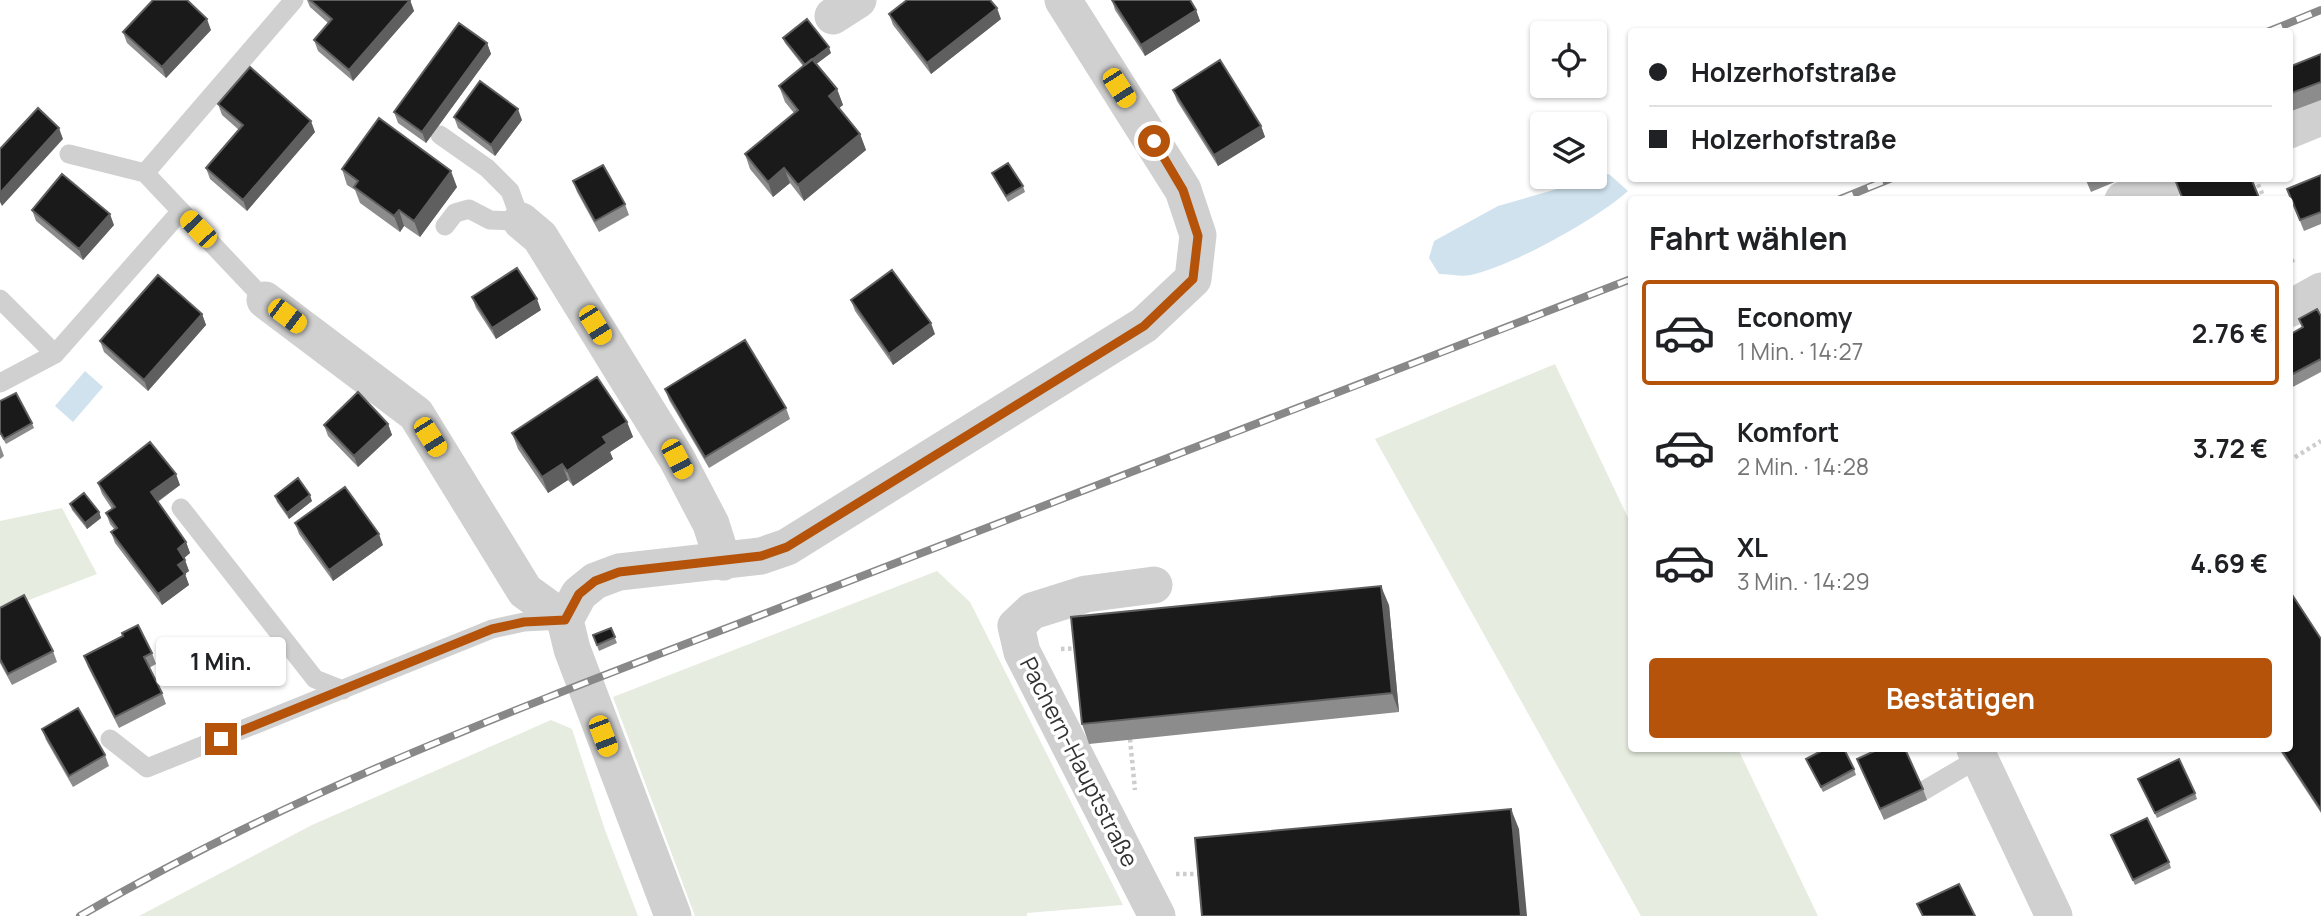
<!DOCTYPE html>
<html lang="de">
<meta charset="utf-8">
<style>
body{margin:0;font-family:Manrope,sans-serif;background:#f2f2f2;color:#202124;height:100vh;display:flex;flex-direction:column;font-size:26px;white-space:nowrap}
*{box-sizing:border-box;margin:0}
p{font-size:23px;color:#757577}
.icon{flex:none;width:38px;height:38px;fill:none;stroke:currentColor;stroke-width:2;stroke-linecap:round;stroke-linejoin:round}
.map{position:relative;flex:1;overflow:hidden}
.sheet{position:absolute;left:1628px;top:196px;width:665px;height:556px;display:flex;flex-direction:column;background:#fff;border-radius:7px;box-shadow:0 2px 5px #0004}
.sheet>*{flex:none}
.guide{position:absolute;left:1628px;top:28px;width:665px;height:154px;border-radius:7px;box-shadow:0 2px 5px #0004;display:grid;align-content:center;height:154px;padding:0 21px;background:#fff}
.controls{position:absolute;left:1530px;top:21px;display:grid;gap:14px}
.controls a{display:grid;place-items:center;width:77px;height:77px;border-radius:7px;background:#fff;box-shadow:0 2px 5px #0004;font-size:35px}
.end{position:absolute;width:32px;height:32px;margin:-16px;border:9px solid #b45309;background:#fff;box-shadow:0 0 0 4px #fff}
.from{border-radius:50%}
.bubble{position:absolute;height:49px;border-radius:7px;background:#fff;box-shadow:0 2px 5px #0004;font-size:23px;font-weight:700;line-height:49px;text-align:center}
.car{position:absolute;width:21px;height:42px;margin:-21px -10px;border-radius:9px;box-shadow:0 0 5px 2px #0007;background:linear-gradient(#f5c518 24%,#345 0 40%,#f5c518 0 76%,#345 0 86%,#f5c518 0)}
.guide b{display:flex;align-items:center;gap:24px;height:66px;font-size:26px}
.guide b+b{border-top:2px solid #e0e0e0}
.guide i{width:18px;height:18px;background:#202124}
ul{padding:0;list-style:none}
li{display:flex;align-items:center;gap:21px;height:105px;margin:0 14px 10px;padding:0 7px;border:4px solid transparent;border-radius:7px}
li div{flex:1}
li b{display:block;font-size:26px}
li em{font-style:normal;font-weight:700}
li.selected{border-color:#b45309}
li>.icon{width:63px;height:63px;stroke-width:1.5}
h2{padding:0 21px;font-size:32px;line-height:84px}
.button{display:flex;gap:14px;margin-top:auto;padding:14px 21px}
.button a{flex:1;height:80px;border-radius:7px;background:#b45309;color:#fff;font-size:28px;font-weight:700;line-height:80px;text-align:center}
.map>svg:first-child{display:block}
</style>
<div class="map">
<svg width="2321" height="916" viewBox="0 0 2321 916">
<rect width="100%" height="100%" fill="#fff"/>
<path fill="#e6ecdf" d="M1555,364L1631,524V749H1738L1818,916H1641L1375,439Z
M62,508L97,574L0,611V521Z
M937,571L970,602L1123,905L1027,913V916H695L613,697Z
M551,720L572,729L605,830L638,916H139L312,825Z"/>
<path fill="#cfe2ee" d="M1609,174L1628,191C1597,219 1512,266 1471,275C1462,277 1449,274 1439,274L1429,258L1434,241L1498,206Z
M85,371L103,387L73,422L55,406Z"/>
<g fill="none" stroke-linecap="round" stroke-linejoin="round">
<path stroke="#cdcdcd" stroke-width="4.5" stroke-dasharray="3.5 3.5" stroke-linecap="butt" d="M2255,178L2265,200
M2289,253L2294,265
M2289,461L2321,441
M1061,649L1080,648
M1130,739L1135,790
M1176,874H1202"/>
<path stroke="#d0d0d0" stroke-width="19" d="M440,135L487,168L510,191L521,221L490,220L469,209L455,213L445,226
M69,154L145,173L265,300
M145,173L294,0
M0,299L55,354
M0,383L55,354L181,211
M181,508L315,679L343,690
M110,739L147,768L492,629L524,622L561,620
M1923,791L1979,758"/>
<path stroke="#d0d0d0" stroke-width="37" d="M833,16L858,0
M2289,130L2321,117
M2123,200L2172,178
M521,221L540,237L677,459L711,524L723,562
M265,300L416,414L525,591L565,620
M2289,309L2321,291
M1154,585L1086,594L1032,611L1016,626L1022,652L1157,916
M1975,749L2054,916
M673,916L572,649L565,620L579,594L595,581L619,572L761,556L787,547L1144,325L1193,279L1198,235L1183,190L1063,0"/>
<defs>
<path id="rail" d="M2267,32L2321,10
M1838,200L1892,178
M80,916C299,788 538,701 774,610C1059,500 1345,390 1631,279"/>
</defs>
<use href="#rail" stroke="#888" stroke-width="8"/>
<use href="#rail" stroke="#fff" stroke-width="5" stroke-dasharray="16" stroke-linecap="butt"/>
</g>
<path fill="#8c8c8c" d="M307,0H410L414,11L353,81L318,51L314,40L328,23L310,7Z
M1112,0L1196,10L1200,21L1145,56L1115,10Z
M889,14L1001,19L931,74L893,25Z
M211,30L166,78L127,43L123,32Z
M783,38L831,53L816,64L837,89L843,105L839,108L860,134L866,150L804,201L790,183L773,197L750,169L745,154L794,113L785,102L779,86L803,66L785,43Z
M487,43L491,54L426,143L398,123L394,112Z
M2321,54V100L2289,112V67Z
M1173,90L1261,126L1265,137L1218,166L1177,101Z
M218,104L315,132L247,211L210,179L206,168L239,130L222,115Z
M454,117L522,120L495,156L458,128Z
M342,169L457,187L420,237L404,226L400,232L360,203L355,190L347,185Z
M992,173L1023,186L1025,192L1008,202L994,178Z
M2321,175V224L2304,231L2287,189Z
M2085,178H2124L2091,192Z
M573,181L625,204L629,215L599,232L577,192Z
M32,210L114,225L83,260L36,221Z
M472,297L541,310L496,339L476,308Z
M851,300L935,334L893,365L855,311Z
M202,314L206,325L148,391L104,352L100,341Z
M2321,316V372L2289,389V335L2302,327L2299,319Z
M665,389L786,408L790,419L709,468L669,400Z
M0,401L32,423L34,428L6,444L0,434Z
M627,422L633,437L610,452L613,459L573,486L568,480L548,493L518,449L512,433Z
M388,424L392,435L358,467L328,436L324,425Z
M0,445L4,456L0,459Z
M98,483L180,485L158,502L186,542L190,553L184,558L189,571L185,574L189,585L162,605L115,543L111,532L114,529L110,524L106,513L112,509L102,494Z
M275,496L312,501L289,519L277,502Z
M70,504L99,512L101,518L87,529L72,510Z
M295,523L383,545L333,581L299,534Z
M1389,605L1399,712L1089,744L1082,724Z
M0,608L53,651L57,662L12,685L0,663Z
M611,628L617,643L599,651L593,635Z
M2321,639V813L2279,749H2289Z
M152,653L156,664L149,668L162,693L166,704L119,728L88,667L84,656Z
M42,729L105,755L109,766L73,787L46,740Z
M1806,759L1854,769L1856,775L1823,792Z
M1857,759L1923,789L1927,800L1884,820Z
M2138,779L2195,793L2197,799L2157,818Z
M2111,835L2169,862L2171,868L2135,885Z"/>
<path fill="#5f5f5f" d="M410,0L414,11L353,81L349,70Z
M997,8L1001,19L931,74L927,63Z
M1196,10L1200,21L1145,56L1141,45Z
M207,19L211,30L166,78L162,67Z
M487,43L491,54L426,143L422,132Z
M829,47L831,53L807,71L805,66Z
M837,89L843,105L834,112L829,96Z
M518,109L522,120L495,156L491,145Z
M311,121L315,132L247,211L243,200Z
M1261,126L1265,137L1218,166L1214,155Z
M59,128L63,139L2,206L0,202V193Z
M860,134L866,150L804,201L798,185Z
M784,168L790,183L773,197L768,182Z
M451,171L457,187L420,237L414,221Z
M399,210L404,226L400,232L394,216Z
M110,214L114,225L83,260L79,249Z
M537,299L541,310L496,339L492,328Z
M202,314L206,325L148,391L144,380Z
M931,323L935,334L893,365L889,354Z
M627,422L633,437L610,452L613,459L573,486L567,471L603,437Z
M388,424L392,435L358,467L354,456Z
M562,464L568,480L548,493L542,477Z
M176,474L180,485L155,503L151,492Z
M310,495L312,501L289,519L287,513Z
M99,512L101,518L87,529L85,523Z
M379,534L383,545L333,581L329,570Z
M186,542L190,553L182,560L178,549Z
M185,560L189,571L182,576L178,565Z
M185,574L189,585L162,605L158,594Z
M1381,586L1389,605L1399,712L1392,693Z
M1511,809L1519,829L1527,916H1521Z"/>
<path fill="#1a1a1a" stroke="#5f5f5f" stroke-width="2" d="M153,0H187L207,19L162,67L123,32Z
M310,0H410L349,70L314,40L332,19Z
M907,0H990L997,8L927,63L889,14Z
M1112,0H1190L1196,10L1141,45Z
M807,19L829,47L805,65L783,38Z
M459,23L487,43L422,132L394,112Z
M2321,54V82L2289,94V67Z
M812,59L837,89L829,96L860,134L798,185L784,168L768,182L745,154L798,110L779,86Z
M1220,60L1261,126L1214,155L1173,90Z
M250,67L311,121L243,200L206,168L243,125L218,104Z
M480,81L518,109L491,145L454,117Z
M38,108L59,128L0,193V149Z
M379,118L451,171L414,221L399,210L394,216L354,187L358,181L342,169Z
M1008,163L1023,186L1006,196L992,173Z
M603,165L625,204L595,221L573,181Z
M62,174L110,214L79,249L32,210Z
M2321,175V212L2300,220L2287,189Z
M2184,178H2251L2260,200H2183L2176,182Z
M517,268L537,299L492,328L472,297Z
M892,270L931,323L889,354L851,300Z
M158,275L202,314L144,380L100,341Z
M2317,309L2321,316V359L2289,376V335L2303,327L2299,319Z
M745,340L786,408L705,457L665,389Z
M597,377L627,422L603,437L607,443L567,471L562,464L542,477L512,433Z
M358,392L388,424L354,456L324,425Z
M16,393L32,423L4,439L0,432V401Z
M150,442L176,474L151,492L186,542L178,549L185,560L178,565L185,574L158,594L111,532L117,528L106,513L115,507L98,483Z
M298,478L310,495L287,513L275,496Z
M345,487L379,534L329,570L295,523Z
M84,493L99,512L85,523L70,504Z
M1381,586L1392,693L1082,724L1071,617Z
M2289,590L2321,639V810L2281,749H2289Z
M24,595L53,651L8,674L0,659V608Z
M138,625L152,653L144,657L162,693L115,717L84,656L123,636L122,633Z
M611,628L615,637L597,645L593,635Z
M78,708L105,755L69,776L42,729Z
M1825,749H1844L1854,769L1821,787L1806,759Z
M1879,749H1905L1923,789L1880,809L1857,759Z
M2179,759L2195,793L2155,813L2138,779Z
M1511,809L1521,916H1202L1195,838Z
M2147,818L2169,862L2133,880L2111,835Z
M1959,884L1975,916H1923L1917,904Z"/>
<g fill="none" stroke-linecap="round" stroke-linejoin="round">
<path stroke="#b45309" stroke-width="9" d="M221,739L492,629L524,622L565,620L579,594L595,581L619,572L761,556L787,547L1144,326L1193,279L1198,236L1183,190L1154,141"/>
</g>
<g text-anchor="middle" stroke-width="7" stroke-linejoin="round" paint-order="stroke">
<g font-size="23" fill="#333" stroke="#fff">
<text transform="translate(1079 762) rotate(63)" y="8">Pachern-Hauptstraße</text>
</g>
</g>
</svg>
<div class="controls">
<a><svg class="icon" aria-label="locate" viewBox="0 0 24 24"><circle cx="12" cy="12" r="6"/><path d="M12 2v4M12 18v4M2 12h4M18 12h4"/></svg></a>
<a><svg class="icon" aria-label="layers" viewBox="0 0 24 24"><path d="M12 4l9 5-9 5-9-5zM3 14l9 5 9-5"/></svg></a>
</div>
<i class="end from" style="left:1154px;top:141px"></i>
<i class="end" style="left:221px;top:739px"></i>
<div class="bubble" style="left:156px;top:637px;width:130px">1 Min.</div>
<i class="car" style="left:1119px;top:88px;rotate:147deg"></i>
<i class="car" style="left:198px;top:229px;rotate:316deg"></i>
<i class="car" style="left:287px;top:316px;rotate:127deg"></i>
<i class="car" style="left:595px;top:325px;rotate:148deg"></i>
<i class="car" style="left:430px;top:437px;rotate:148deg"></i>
<i class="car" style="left:677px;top:459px;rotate:152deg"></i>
<i class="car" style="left:603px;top:736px;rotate:159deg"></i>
<div class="guide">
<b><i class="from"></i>Holzerhofstraße</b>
<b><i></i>Holzerhofstraße</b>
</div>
<section class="sheet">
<h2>Fahrt wählen</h2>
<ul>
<li class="selected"><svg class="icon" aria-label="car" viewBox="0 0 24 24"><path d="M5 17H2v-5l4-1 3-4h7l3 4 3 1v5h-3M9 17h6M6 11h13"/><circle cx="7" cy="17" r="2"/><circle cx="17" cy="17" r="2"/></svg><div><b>Economy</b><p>1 Min. · 14:27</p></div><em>2.76 €</em></li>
<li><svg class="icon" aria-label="car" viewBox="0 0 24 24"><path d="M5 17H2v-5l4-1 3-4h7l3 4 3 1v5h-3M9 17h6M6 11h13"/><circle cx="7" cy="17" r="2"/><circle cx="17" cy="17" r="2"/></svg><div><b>Komfort</b><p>2 Min. · 14:28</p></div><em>3.72 €</em></li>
<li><svg class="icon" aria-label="car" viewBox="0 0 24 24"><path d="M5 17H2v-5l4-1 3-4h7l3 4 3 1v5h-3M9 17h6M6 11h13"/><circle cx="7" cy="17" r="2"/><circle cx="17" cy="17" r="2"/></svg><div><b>XL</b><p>3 Min. · 14:29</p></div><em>4.69 €</em></li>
</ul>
<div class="button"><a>Bestätigen</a></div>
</section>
</div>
